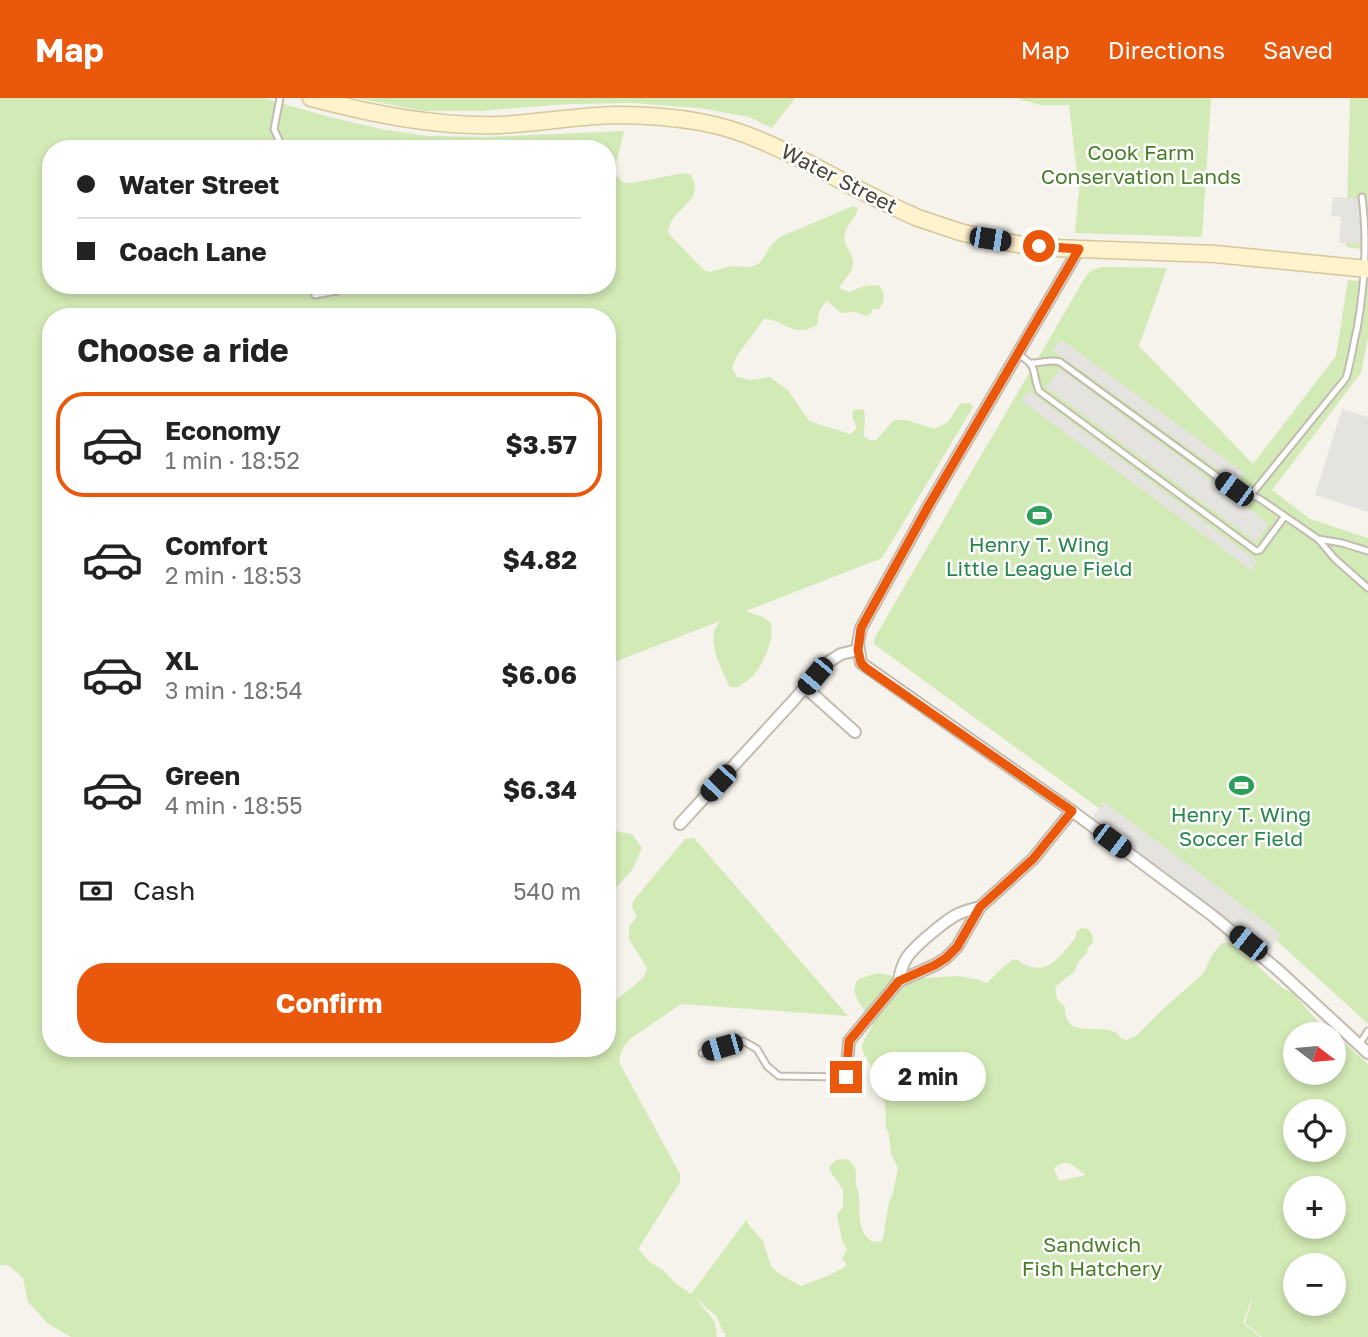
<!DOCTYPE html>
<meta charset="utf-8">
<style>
body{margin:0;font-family:"Golos Text",sans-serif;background:#f2f2f2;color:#222;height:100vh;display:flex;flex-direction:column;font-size:26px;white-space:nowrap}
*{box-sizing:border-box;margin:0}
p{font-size:23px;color:#767676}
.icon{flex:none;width:38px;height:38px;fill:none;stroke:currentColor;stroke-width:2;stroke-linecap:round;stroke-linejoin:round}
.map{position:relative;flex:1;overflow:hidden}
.drawer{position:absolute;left:42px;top:210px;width:574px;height:749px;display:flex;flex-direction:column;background:#fff;border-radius:28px;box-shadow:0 4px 10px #0003}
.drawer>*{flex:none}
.hud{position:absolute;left:42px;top:42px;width:574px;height:154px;border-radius:28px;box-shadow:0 4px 10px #0003;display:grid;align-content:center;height:154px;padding:0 35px;background:#fff}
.needle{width:46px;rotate:106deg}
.fabs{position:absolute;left:1283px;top:924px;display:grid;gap:14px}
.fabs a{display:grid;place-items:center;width:63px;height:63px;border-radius:50%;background:#fff;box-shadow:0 4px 10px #0003;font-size:35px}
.end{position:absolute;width:32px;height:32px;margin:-16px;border:9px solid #ea580c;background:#fff;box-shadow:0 0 0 4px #fff}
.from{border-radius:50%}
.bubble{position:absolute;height:49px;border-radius:24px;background:#fff;box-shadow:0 4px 10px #0003;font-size:23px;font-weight:700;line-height:49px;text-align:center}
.car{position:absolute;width:21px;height:42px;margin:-21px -10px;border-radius:9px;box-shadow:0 0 5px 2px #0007;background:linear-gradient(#222 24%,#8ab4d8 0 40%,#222 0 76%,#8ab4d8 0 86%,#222 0)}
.hud b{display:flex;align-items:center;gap:24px;height:66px;font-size:26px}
.hud b+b{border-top:2px solid #e0e0e0}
.hud i{width:18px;height:18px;background:#222}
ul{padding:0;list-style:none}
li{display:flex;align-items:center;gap:21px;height:105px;margin:0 14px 10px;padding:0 21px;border:4px solid transparent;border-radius:28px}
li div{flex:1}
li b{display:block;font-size:26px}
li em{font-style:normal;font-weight:700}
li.selected{border-color:#ea580c}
li>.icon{width:63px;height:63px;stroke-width:1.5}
h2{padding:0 35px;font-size:32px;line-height:84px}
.pay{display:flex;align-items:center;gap:18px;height:77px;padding:0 35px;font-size:26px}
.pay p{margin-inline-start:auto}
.button{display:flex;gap:14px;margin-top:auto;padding:14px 35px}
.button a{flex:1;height:80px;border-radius:28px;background:#ea580c;color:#fff;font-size:28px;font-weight:700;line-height:80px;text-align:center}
header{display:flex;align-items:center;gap:42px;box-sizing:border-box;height:98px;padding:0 35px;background:#ea580c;color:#fff}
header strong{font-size:33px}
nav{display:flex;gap:38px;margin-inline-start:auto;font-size:24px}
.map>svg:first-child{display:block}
</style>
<header>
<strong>Map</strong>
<nav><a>Map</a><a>Directions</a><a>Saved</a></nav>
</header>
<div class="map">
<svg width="1368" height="1239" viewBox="0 0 1368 1239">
<rect width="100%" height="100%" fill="#f6f3ec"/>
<path fill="#d2eab5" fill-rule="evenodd" d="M0,0H263L329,19L386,32L429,38L487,39L624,33L615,70V77L624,85H631L685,75L691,77C704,101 681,106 671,124C670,125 668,133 668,135L704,172L709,174L732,168L751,169L760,165L773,145L780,139L853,108L858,110C856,120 846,127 845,136C842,151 860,159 850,175C847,179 843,183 840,188L841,191L849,194L864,188L878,187C886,193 885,204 879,211H873L871,215L866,218L855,214L841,215L827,203C820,210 817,216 818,226C795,243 782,220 764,221L736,259L732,270L737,279L750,282L770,279L788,292L809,323L850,336L857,330L852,318L853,312L857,311L864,312L865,319L864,338L870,342H876L894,322H907L934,331L948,324L960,306L970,305L973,309L882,460L746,513L763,519L771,525C774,540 766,561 756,574C752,580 744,585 738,589H730C723,576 710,548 714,533C715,530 718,527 720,523L607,567V219H51V950H548L554,958L560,960L569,956L575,950H607V910L644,879L647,870L629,841V829L637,818L632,810L633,803L685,741L694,740L848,918L681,906L630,941L622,951L619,964L680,1076V1084L638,1151L650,1164L664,1173L674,1184L691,1196L747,1121L748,1126L763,1143L771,1168L778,1175L801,1188L830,1177L846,1168V1165L842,1161L847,1152L842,1142L837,1117L843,1109V1090L840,1089C838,1081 831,1078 829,1069L836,1062L848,1061C849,1062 855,1069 855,1070C857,1075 855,1081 856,1086C856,1090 859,1093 859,1097C860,1112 856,1146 881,1144L883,1140L889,1104L893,1095L898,1070L891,1056L889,1036L886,1031L885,1005L874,991V972L864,957L862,950L863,944L873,926C866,910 847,898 858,881L878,875L908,881L958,878L976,881L987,885C991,881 1008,864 1012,862C1017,860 1018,863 1022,865C1048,880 1061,857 1076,839V834L1081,830L1088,831L1093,838V844L1088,850L1086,856L1079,863L1074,874L1055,889L1057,901L1065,909C1064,947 1109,919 1121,940L1126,942L1136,938L1163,911L1203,876L1212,857L1222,845H1231L1273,882L1284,891L1293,895L1319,925L1338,939L1368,966V1239H1262L1245,1225L1252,1202H1251L1243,1225L1260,1239H725L726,1236L723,1234L716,1217C712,1216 700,1203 695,1199L715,1224L717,1239H71L47,1225L28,1204L23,1180L8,1167H0ZM51,51H607V187H51ZM1295,936H1334V975H1295ZM1295,1013H1334V1052H1295ZM1063,1065H1069L1086,1077L1059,1083L1054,1071L1056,1068ZM1295,1090H1334V1129H1295ZM1295,1167H1334V1206H1295Z
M356,0H795L772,30L749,19L699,10L632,5L569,6L481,13H424Z
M1015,0H1211L1202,139L1075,135L1079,92L1069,7H1040Z
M1350,0H1368V152L1346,149Z
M1102,169L1167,170L1139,248L1253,366L1336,258L1348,182L1368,184V240L1361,275L1272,392L1310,421L1368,440V926L1263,830L874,546L875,539L1086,178L1092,172Z
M607,732L632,736L642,750L632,772L607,800Z"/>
<path fill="#e5e3e0" d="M1333,99L1367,101L1364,146L1339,145L1341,119L1331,118Z
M1063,243L1244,375L1237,385L1053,252L1058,244Z
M1060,271L1269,426L1256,444L1046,289Z
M1029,293L1257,463L1251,472L1022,303Z
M1342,311L1368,319V414L1315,397Z
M1104,704L1281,836L1269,852L1092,720Z"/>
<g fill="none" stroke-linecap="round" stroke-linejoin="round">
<defs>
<path id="service" d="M280,0L274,31L283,51
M1362,99C1368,145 1365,186 1357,231C1353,247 1351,264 1346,280L1251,397L1260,401L1318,441L1335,461L1368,490
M315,197L337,193L343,187
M1017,255C1041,272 1030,270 1039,293L1256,453L1260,452L1285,418
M1032,265C1042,265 1050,261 1060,264L1234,391L1251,397
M1318,441L1342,445L1368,453
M1359,947L1368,933
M702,955L743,943L757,951L767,968L779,978L846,979"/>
<path id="minor" d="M1079,151L929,407L861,530L858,545L861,565L1072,713L1213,818L1278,872L1368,955
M805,589L855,634
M680,726L793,603L825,566L841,556L858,552
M899,883C900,875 902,868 906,861C913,849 946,822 958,816C965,813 972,811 980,809
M846,979L849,943L899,883L935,867L946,860L957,849L980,809L1033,761L1072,713"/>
<path id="secondary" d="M311,0C373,16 435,29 499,27C538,25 577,18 616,17C644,17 673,19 700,24C742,31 781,51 818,70C851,88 884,105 918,120L960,134L990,141L1023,147L1054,150L1215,156L1368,171"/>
</defs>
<use href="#service" stroke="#c2bbae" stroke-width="9"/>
<use href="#minor" stroke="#c2bbae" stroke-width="14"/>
<use href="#secondary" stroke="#d6c79b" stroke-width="19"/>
<use href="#service" stroke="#fff" stroke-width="5"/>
<use href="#minor" stroke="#fff" stroke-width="10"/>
<use href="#secondary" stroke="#fff3cd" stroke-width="16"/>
</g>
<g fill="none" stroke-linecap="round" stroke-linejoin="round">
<path stroke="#ea580c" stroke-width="9" d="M846,979L849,943L899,883L935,867L946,860L957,849L980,809L1033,761L1072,713L866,570L861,565L858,552L861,530L929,407L1079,151L1039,148"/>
</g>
<defs>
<symbol id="stadium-bare" viewBox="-9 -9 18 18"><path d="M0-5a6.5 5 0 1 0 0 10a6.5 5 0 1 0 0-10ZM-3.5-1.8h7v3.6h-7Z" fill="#2e9e5b" stroke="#fff" stroke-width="2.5" paint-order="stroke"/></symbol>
</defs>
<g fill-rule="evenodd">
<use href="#stadium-bare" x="1022" y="400" width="35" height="35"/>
<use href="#stadium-bare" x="1224" y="670" width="35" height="35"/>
</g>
<g text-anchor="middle" stroke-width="5" stroke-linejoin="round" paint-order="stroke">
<g font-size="21" fill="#4a7f2a" stroke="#fff">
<text x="1141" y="62">Cook Farm<tspan x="1141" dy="24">Conservation Lands</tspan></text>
<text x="1092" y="1154">Sandwich<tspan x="1092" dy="24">Fish Hatchery</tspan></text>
</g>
<g font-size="21" fill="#4b4439" stroke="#fff">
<text transform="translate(839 81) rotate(27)" y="7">Water Street</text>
</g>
<g font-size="21" fill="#27864d" stroke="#fff">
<text x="1039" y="454">Henry T. Wing<tspan x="1039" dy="24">Little League Field</tspan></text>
<text x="1241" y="724">Henry T. Wing<tspan x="1241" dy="24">Soccer Field</tspan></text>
</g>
</g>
</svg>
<div class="fabs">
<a><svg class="needle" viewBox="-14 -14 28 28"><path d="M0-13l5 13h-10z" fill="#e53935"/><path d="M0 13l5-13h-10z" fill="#767676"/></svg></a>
<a><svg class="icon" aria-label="locate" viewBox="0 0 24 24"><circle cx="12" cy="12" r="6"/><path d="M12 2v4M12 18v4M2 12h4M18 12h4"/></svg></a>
<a>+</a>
<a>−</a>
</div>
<i class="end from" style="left:1039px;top:148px"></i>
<i class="end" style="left:846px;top:979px"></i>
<div class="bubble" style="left:870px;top:954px;width:116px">2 min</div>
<i class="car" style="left:990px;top:141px;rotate:99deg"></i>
<i class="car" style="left:1234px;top:391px;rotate:306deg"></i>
<i class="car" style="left:815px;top:578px;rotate:220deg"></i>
<i class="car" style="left:718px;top:685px;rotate:223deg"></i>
<i class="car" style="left:1112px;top:743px;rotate:127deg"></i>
<i class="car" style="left:1248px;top:845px;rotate:308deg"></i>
<i class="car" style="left:722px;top:949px;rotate:254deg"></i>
<div class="hud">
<b><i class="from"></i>Water Street</b>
<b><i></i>Coach Lane</b>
</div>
<section class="drawer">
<h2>Choose a ride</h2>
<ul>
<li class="selected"><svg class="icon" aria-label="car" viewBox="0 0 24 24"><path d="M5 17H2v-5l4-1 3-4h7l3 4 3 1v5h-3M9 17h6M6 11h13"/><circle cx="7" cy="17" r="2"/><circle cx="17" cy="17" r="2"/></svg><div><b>Economy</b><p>1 min · 18:52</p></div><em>$3.57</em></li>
<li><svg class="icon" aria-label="car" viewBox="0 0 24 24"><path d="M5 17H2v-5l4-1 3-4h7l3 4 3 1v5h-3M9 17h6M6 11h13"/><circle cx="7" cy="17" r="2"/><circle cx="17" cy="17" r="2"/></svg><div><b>Comfort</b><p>2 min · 18:53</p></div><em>$4.82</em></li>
<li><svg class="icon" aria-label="car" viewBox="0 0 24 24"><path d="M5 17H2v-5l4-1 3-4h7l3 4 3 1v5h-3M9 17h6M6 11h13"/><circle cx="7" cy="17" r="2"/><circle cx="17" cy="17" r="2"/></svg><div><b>XL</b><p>3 min · 18:54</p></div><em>$6.06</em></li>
<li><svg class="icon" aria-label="car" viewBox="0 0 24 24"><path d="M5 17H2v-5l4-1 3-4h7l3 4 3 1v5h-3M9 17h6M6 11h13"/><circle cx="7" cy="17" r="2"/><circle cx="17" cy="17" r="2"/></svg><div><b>Green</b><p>4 min · 18:55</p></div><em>$6.34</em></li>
</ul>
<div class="pay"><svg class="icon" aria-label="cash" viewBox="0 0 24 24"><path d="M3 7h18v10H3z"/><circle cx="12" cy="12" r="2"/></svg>Cash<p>540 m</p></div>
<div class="button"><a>Confirm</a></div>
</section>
</div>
